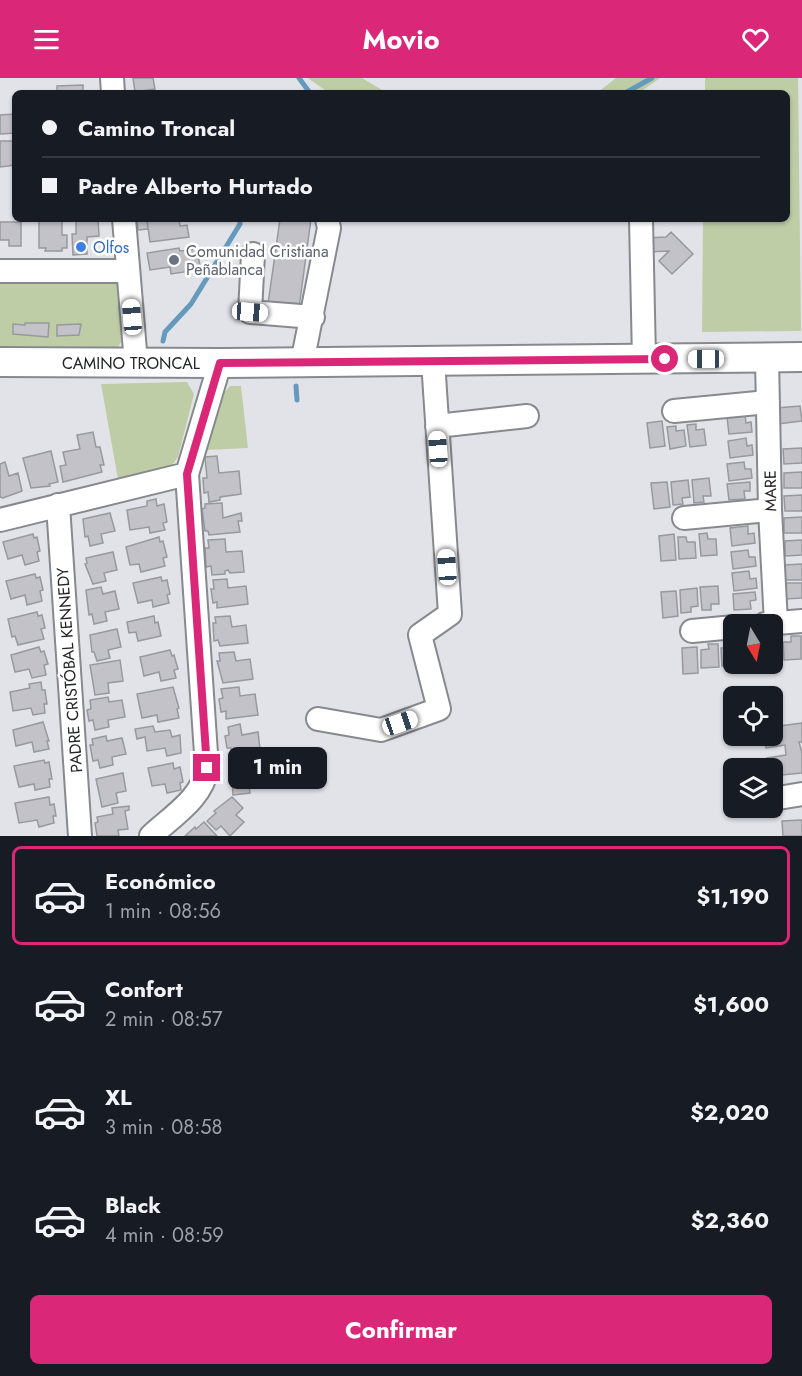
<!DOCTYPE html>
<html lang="es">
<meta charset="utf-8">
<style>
body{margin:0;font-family:Jost,sans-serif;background:#242831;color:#f1f3f6;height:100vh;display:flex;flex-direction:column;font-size:22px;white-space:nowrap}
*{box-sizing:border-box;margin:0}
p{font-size:20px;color:#9ea1a6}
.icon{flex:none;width:33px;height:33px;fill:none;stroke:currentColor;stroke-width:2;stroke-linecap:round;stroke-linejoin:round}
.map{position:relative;height:758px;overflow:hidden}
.sheet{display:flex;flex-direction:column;background:#171b24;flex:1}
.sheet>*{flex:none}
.top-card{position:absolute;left:12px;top:12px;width:778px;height:132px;border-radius:9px;box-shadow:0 2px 4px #0004;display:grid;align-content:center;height:132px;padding:0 30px;background:#171b24}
.needle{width:39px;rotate:170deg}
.buttons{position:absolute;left:723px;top:536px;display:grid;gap:12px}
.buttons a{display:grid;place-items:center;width:60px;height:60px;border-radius:9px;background:#171b24;box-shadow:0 2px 4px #0004;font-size:30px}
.end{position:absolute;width:27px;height:27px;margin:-14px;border:8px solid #db2777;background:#fff;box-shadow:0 0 0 3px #fff}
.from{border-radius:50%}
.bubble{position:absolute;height:42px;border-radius:9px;background:#171b24;box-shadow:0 2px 4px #0004;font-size:20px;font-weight:700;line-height:42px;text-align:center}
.car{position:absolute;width:18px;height:36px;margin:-18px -9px;border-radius:8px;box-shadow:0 0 4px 2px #0007;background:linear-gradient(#fff 24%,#345 0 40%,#fff 0 76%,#345 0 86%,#fff 0)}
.top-card b{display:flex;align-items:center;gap:21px;height:57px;font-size:22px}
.top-card b+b{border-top:2px solid #363941}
.top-card i{width:15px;height:15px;background:#f1f3f6}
ul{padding:10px 0 0;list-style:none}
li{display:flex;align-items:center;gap:18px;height:99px;margin:0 12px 9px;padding:0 18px;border:3px solid transparent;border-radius:9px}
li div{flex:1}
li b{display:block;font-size:22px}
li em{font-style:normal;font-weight:700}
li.active{border-color:#db2777}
li>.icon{width:54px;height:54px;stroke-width:1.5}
.action{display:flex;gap:12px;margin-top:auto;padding:12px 30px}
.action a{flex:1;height:69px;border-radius:9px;background:#db2777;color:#fff;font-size:24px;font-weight:700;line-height:69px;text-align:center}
header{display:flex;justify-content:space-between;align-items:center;height:78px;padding:0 30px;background:#db2777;color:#fff;font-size:27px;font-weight:700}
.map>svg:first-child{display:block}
</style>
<header><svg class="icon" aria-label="menu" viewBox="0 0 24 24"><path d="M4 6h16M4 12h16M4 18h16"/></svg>Movio<svg class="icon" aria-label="heart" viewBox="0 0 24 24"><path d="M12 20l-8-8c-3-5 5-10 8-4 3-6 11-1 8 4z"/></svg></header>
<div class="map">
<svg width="802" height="758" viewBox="0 0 802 758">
<rect width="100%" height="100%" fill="#e2e3e9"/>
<path fill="#becda5" d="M308,0H362L387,15H329Z
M616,0H660L639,15H597Z
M705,0H798L801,253L702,254L703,141H788V15H705Z
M113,197L120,205L125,258L118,269L0,268V198Z
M187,304L194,316L178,379L172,387L118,401L101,306Z
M230,308H241L248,370L206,372L224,315Z"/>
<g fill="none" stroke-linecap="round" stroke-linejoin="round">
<path stroke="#659abd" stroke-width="5" d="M299,0L310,15
M625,15L652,0
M163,263L165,254L191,226L240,146V141
M296,308L297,322"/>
</g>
<path fill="#c2c2c8" stroke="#98999e" stroke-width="1.5" d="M133,0H153L155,11L135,14Z
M83,7V15H87H57V8Z
M15,36V55L0,56V37Z
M0,63H15V87L0,89Z
M76,141H98L99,158L87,159V176L73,177L72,156H76Z
M137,141H147L148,151L138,152Z
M157,141L158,143L179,141L180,148L187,147L189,159L150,164L147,142Z
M280,141H311L299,230L268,226Z
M39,143H62V157H67V170H62V173H45L46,170H39Z
M0,144H21V168H9V162H0Z
M671,154L693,176L672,196L659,183L669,173L646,174V160L666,159Z
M179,170L180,173L197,171L200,188L190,190L191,193L171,196L170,189L150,192L147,175Z
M25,245H49L48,259L13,256V246L25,247Z
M81,246L79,257L57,258V247Z
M800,328L802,343L778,346L776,330Z
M745,337L746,345L751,344L752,354L729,356L727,339Z
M662,343L665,368L650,370L647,345Z
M696,346V352L704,351L706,367L690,369L687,347Z
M676,348V353L684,352L686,368L670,371L667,349Z
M93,354L96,369H100L104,387H100L102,394L63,404L60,388L66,387L63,374L80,371L77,357Z
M746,360L747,368L752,367L753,377L730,380L728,363Z
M802,370V385L784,386L783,371Z
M51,373L58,404L49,406L50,408L31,410L23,380Z
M217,378L219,395L239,393L241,416L220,419V422L209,424L208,414L204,415L203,400H207L205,379Z
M5,384L9,398L18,395L22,413L3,420L0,419V386Z
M744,384L745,391H751L752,400L729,403L727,386Z
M802,394V410H784V395Z
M709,400L711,418H703L704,424L694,425L692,402Z
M688,402L690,419L682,420L683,426L673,427L671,404Z
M667,404L670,429L654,431L651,405Z
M750,404V413H744L745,421L729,422L727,406Z
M802,417V433H785L784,418Z
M156,421L157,428L164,426L167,444L163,445L165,452L150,455L149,449L130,452L127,432L147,428V423Z
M222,425L223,440L241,435L242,443H238L240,454L209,457L208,453H205L202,431L205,430V426Z
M110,435L115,453L101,456L103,465L90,468L88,458L85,459L83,441Z
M802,439V455H784V440Z
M748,448V456L754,455L755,465L732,468L730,450Z
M707,455L708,461H716L717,477L701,478L699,456Z
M33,456L34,460L37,459L40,473L37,474L39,483L25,487L22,477L8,481L3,464Z
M674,456L676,482L661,483L659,458Z
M159,459L160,464L163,463L167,479L163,480L165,488L141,494L139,486L130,487L126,469Z
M678,459H686L687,464H695L696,480L679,481Z
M225,461L226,474L242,473L244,494L230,495L228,492L225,493V496L212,497L211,488L206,489L205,470H209L208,462Z
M802,462V477L785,478V463Z
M748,472L749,479H755L756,488L733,491L731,474Z
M113,474L117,492L104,495L106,503L93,506L85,486L87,485L86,480Z
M802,486V502H785V487Z
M749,493L750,501L756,500L757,510L734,513L732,495Z
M35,496L36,500L40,499L43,512L40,513L42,523L27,527L25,517L11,521L6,503Z
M161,499L162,503L167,502L170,516L167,517L169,525L153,529L152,522L138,525L133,505Z
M227,501L228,510L246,508L248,526L217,530V524L213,525L211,511H214L213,502Z
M785,505H802V520L786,521Z
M718,508L719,526H711V532H702L700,509Z
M101,509L103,516L115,513L119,531L105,534L107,543L94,546L92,536L89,537L86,512Z
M697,510L698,528L691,529V534L681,535L680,512Z
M676,513L678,538L663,540L661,514Z
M755,514L756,522L750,523L751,531L734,532L733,516Z
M37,534L38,538L42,537L45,550L41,551L44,561L18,567L15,558L12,559L8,541Z
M154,538L155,545L158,544L161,558L138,563L136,554L129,555L127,544Z
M230,538L232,549L246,547L248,565L220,568L218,562L214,563L213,545H216L215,539Z
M117,551L121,569L108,572L110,580L97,583L94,574H92L90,557Z
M791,558H801V581L784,582L783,564H791Z
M772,561H780L781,584H772Z
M734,564V585H739L740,588H722L721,570H729V565Z
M708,566H718L719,589L701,590V572L709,571Z
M39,569L41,574L44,573L48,586L44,587L46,597L32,600L29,591L15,594L11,577Z
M697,569L698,595L683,596L682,570Z
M170,572L172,578L174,577L178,591L174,592L176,600L161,603L159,594L144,598L140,579Z
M234,574L236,583L250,581L253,601L223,605L217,583H220L219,575Z
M120,582L123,603L108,605L109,615L95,617L90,587Z
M41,604L42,612H45L47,626H44L45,635L33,637L31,630L13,633L10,614L30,610L29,606Z
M173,609L179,630L177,631L179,640L158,644L157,637L142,640L137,616Z
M239,609L240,618L255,616L258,637L226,641V633L221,634L219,621L223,620L221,611Z
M108,619L109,624L122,622L125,639L108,642L109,649L95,652L93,642L89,643L87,632L91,631L90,622Z
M43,644L49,663H47L49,671L34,674L32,664L16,668L13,652Z
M802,645V664H799L802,675V695L772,698V690H768L767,680L786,677L785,667L766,670L765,657H772V649Z
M240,646L242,657L258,654L260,671L232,676L231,670H227L225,658L229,657L228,649Z
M153,648L155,654L170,652L172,659L180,657L181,675L167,678L165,670L147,673L145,659L137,661L135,651Z
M106,658L107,663L122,660L126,676L112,679L113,687L100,690L98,682L93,683L90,667H93L92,661Z
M44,682L45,685L49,684L52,701H49L50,709L35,712L34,706L19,709L14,688Z
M242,683L243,688L264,686L266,705L249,707L250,715L233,717L231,685Z
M173,685L174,691L180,689L183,704L180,705L181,712L167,715L165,706L152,708L148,690Z
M123,695L126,713L116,715L118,725L102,729L96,701Z
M49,719L50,727L54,726L56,738H53L54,745L39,749L37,742L19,745L15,725Z
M232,719L243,730L236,737L244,744L230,758L221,748L216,752L207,743L216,735L214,733Z
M129,728V732L125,733L128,751L118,752L119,758H97L95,745L98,744L97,739L113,736L112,730Z
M802,742V758H783L782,743Z
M204,744L217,758H185L195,749L196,751Z"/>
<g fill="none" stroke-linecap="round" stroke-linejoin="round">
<defs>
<path id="minor" d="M112,0L113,15
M124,141L136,285
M641,141L644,281
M253,176L250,234L313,239
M0,193H128
M767,280L770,432L776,545
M302,285L329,150L327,141
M674,333L768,324
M437,348L527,338
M58,427L80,758
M684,440L770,432
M0,442L187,396
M765,546L802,543
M692,553L734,549
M318,641L381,652L439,631L420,557L450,536L433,283
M772,721L802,716
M151,758C171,739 203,720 207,690L187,396L220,285"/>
<path id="major" d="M0,284L220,285L802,279"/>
</defs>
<use href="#minor" stroke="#88898f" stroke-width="26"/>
<use href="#major" stroke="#88898f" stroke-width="32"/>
<use href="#minor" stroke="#fff" stroke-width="22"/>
<use href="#major" stroke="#fff" stroke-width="28"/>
</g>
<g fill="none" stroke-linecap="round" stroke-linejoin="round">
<path stroke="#db2777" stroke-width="8" d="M207,690L187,396L220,285L665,281"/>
</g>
<circle fill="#3f7fe0" stroke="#fff" stroke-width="2" cx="81" cy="169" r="6"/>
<circle fill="#6b7280" stroke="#fff" stroke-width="2" cx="174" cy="182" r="6"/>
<g text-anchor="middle" stroke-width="5" stroke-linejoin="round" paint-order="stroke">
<g font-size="16" fill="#366cbe" stroke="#fff" text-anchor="start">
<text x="93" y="175">Olfos</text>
</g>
<g font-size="16" fill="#5b616d" stroke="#fff" text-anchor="start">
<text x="186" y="179">Comunidad Cristiana<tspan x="186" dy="18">Peñablanca</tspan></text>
</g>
<g font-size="16" fill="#242527" stroke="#fff">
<text x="131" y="291">CAMINO TRONCAL</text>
<text transform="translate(770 413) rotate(-91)" y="6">MARE</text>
<text transform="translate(69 592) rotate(-94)" y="6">PADRE CRISTÓBAL KENNEDY</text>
</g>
</g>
</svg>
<div class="buttons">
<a><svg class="needle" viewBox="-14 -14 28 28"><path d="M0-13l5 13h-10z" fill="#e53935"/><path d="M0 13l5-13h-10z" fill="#9ea1a6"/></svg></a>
<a><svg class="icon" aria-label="locate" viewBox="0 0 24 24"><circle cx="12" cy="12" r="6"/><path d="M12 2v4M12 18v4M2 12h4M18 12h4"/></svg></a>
<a><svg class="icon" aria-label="layers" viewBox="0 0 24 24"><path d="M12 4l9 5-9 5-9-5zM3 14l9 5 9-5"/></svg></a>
</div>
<i class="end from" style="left:665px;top:281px"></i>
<i class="end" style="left:207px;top:690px"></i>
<div class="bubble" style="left:228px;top:669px;width:99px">1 min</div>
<i class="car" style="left:250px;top:234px;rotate:94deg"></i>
<i class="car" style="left:132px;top:239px;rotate:355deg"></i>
<i class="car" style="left:706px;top:281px;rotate:270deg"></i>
<i class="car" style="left:438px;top:371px;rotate:356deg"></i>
<i class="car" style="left:447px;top:489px;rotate:356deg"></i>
<i class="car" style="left:400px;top:645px;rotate:71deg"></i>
<div class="top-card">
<b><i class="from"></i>Camino Troncal</b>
<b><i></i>Padre Alberto Hurtado</b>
</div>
</div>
<section class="sheet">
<ul>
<li class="active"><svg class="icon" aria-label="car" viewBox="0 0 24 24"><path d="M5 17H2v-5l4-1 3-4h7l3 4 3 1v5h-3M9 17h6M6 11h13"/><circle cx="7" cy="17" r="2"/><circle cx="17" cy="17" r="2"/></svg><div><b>Económico</b><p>1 min · 08:56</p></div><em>$1,190</em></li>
<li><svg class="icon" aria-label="car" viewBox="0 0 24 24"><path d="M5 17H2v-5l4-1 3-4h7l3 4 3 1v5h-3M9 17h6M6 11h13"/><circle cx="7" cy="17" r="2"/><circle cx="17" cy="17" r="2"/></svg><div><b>Confort</b><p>2 min · 08:57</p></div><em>$1,600</em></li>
<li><svg class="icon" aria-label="car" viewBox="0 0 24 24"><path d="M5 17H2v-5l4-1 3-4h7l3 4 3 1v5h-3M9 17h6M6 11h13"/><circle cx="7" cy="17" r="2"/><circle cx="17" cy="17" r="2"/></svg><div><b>XL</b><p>3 min · 08:58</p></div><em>$2,020</em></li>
<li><svg class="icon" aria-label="car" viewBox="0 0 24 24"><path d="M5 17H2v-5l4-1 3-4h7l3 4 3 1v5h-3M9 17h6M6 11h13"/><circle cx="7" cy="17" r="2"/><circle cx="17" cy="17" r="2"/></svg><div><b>Black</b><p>4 min · 08:59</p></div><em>$2,360</em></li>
</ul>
<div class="action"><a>Confirmar</a></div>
</section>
